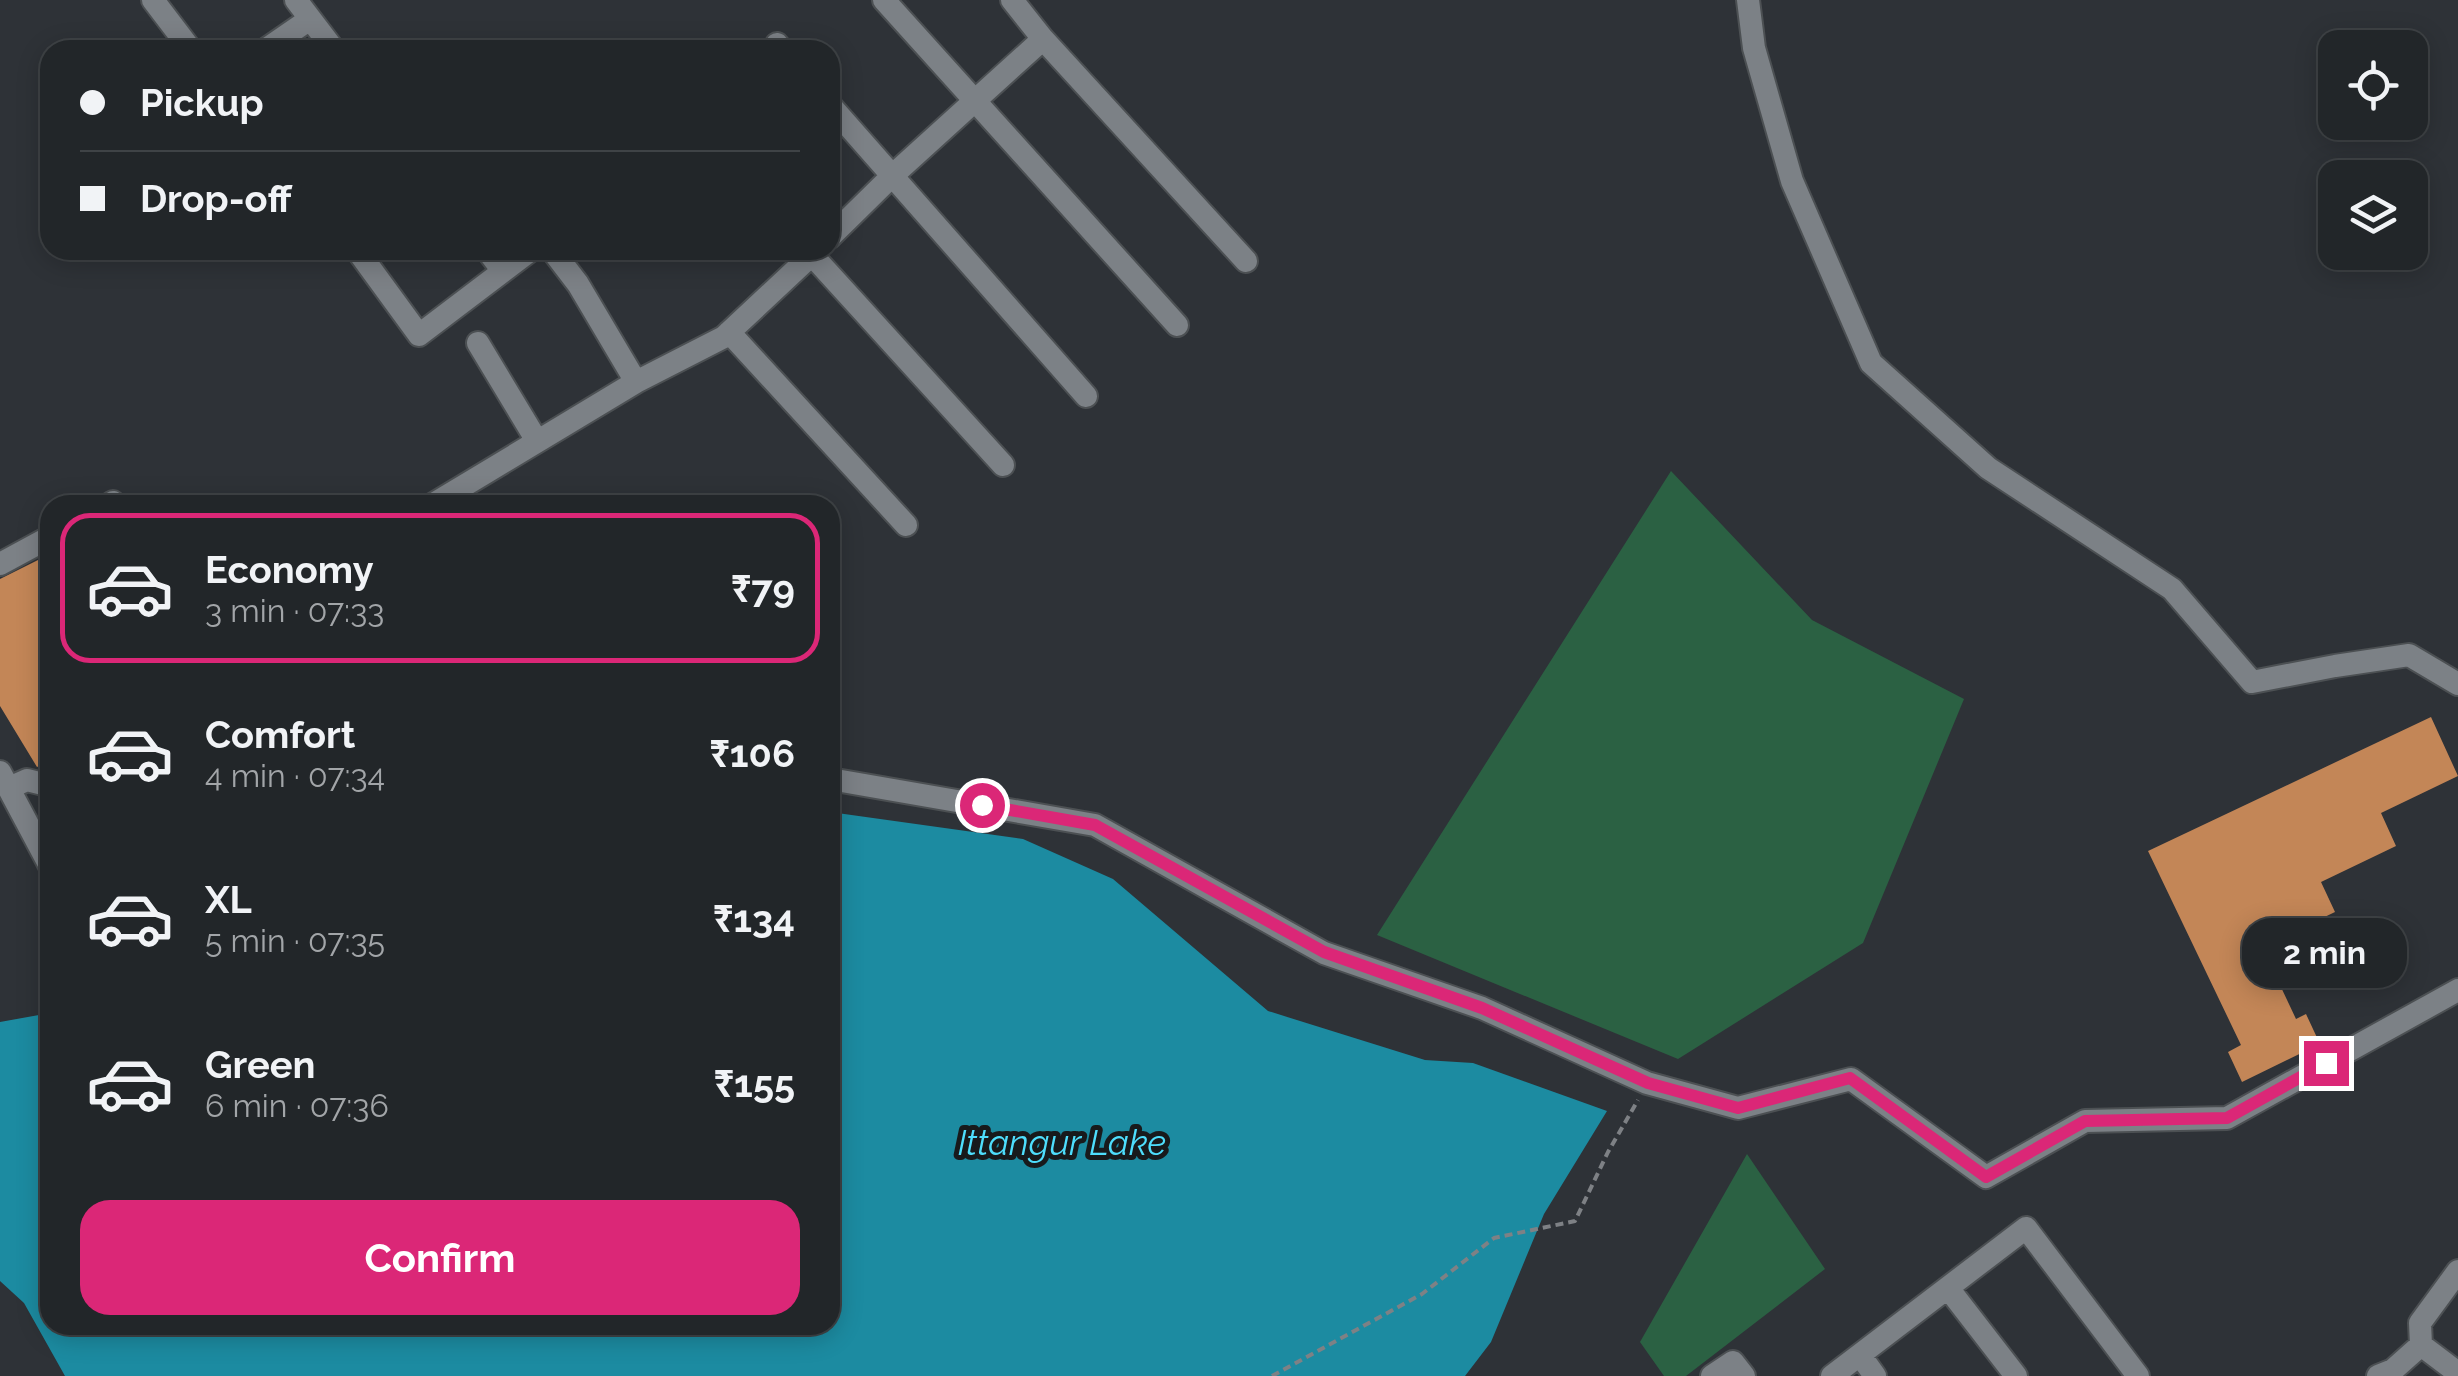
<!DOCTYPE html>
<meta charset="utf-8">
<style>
body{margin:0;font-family:Raleway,sans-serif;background:#2a2e31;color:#f1f3f6;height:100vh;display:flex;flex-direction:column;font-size:38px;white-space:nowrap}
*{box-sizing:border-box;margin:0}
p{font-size:32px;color:#a2a5a8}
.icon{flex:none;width:55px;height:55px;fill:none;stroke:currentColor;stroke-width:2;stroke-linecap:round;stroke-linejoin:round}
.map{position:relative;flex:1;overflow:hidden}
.panel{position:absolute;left:40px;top:495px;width:800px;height:840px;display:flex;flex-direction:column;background:#222629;border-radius:30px;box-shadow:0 5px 25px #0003,0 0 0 2px #3f4346}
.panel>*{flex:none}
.banner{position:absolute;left:40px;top:40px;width:800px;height:220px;border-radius:30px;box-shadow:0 5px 25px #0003,0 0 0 2px #3f4346;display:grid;align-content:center;height:220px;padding:0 40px;background:#222629}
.controls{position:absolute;left:2318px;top:30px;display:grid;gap:20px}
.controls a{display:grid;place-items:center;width:110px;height:110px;border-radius:20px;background:#222629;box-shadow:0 5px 25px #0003,0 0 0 2px #3f4346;font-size:50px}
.end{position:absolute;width:45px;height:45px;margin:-22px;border:12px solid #db2777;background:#fff;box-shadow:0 0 0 5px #fff}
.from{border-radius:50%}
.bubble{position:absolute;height:70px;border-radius:30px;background:#222629;box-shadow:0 5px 25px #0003,0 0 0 2px #3f4346;font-size:32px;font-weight:700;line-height:70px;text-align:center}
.banner b{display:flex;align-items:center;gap:35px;height:95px;font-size:38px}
.banner b+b{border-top:2px solid #3f4346}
.banner i{width:25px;height:25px;background:#f1f3f6}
ul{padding:18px 0 0;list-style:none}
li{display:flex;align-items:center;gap:30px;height:150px;margin:0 20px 15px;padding:0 20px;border:5px solid transparent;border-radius:30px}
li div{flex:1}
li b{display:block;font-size:38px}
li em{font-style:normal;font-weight:700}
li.active{border-color:#db2777}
li>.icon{width:90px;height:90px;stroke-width:1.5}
.primary-button{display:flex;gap:20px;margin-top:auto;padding:20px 40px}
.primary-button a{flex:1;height:115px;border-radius:30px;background:#db2777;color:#fff;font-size:40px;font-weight:700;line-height:115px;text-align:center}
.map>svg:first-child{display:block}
</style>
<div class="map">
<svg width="2458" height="1376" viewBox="0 0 2458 1376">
<rect width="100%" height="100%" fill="#2e3237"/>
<path fill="#2b6143" d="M1671,471L1812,620L1964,699L1863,943L1678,1059L1377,935Z
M1747,1154L1825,1269L1686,1376H1664L1640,1342Z"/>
<path fill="#1c8ba1" d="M830,812L1023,839L1113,879L1268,1011L1425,1060L1473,1063L1607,1111L1544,1214L1491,1342L1465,1376H65L24,1303L0,1281V1022L50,1013V1325H830Z"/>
<path fill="#c38657" d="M50,554V761L37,767L0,706V579Z
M2431,717L2458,776L2381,813L2396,846L2321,882L2335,912L2262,947L2296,1019L2306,1014L2320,1044L2242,1082L2228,1052L2241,1045L2148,851Z"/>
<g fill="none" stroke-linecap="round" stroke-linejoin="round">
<defs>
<path id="street" d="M153,0L191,50
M296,0L334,50
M884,0L1177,325
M1012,0L1043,39L1246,261
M1748,0L1754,48L1792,181L1871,363L1988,468L2172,589L2252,682L2335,666L2409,655L2458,684
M777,44L782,50
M265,50L310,19
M830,105L1086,396
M830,237L892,176L1043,39
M357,250L419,335L531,250
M487,250L503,271
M552,250L578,284L636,382
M812,255L1003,465
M729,332L906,525
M478,343L537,441
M109,505L113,502L115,505
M432,505L636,382L724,337L817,250
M0,564L50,537
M0,772L50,866
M830,779L1095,825L1324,953L1482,1008L1647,1083L1738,1108L1851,1079L1986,1177L2085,1121L2227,1118L2458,990
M9,788L27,780L43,784L50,781
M2458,1271L2420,1323L2421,1345L2458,1373
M1948,1288L2016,1376
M1860,1355L1875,1376
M1712,1376L1733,1362L1744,1376
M1832,1376L2026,1228L2138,1376
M2378,1376L2393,1370L2421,1345"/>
</defs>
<use href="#street" stroke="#4c5053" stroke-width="26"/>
<path stroke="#7e8185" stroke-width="4" stroke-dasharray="8 5" stroke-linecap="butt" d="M1272,1376L1422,1294L1494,1238L1575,1221L1608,1152L1638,1100"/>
<use href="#street" stroke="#7c8186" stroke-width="22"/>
</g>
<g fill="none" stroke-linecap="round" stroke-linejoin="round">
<path stroke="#db2777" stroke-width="12" d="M982,805L1095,825L1324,952L1482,1008L1648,1083L1738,1108L1850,1078L1986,1177L2085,1121L2227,1118L2326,1063"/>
</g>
<g text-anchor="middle" stroke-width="10" stroke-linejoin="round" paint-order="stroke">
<g font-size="35" font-style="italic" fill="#4edefd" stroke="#181a1c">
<text x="1062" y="1155">Ittangur Lake</text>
</g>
</g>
</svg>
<div class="controls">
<a><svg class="icon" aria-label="locate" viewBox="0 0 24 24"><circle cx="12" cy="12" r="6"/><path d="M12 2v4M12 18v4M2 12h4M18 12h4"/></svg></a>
<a><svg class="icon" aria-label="layers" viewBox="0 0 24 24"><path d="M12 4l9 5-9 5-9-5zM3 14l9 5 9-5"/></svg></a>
</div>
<i class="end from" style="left:982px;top:805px"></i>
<i class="end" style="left:2326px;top:1063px"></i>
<div class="bubble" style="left:2242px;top:918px;width:165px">2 min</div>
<div class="banner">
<b><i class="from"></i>Pickup</b>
<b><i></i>Drop-off</b>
</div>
<section class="panel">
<ul>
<li class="active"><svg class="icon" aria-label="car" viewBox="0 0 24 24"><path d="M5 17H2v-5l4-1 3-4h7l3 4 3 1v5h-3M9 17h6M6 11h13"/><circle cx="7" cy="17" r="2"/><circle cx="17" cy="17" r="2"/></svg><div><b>Economy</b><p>3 min · 07:33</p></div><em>₹79</em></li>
<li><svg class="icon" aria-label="car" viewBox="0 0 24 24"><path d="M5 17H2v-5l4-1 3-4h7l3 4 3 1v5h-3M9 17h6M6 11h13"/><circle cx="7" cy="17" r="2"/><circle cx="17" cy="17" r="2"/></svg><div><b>Comfort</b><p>4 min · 07:34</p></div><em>₹106</em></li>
<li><svg class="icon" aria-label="car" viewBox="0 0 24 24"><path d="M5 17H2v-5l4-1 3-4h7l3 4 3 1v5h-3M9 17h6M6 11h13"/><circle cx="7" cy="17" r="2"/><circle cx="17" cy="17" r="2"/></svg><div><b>XL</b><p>5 min · 07:35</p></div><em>₹134</em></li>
<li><svg class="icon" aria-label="car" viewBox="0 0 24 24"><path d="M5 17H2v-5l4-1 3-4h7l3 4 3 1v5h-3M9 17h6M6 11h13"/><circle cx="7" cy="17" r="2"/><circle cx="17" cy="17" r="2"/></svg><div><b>Green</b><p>6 min · 07:36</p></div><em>₹155</em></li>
</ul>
<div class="primary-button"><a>Confirm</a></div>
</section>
</div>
